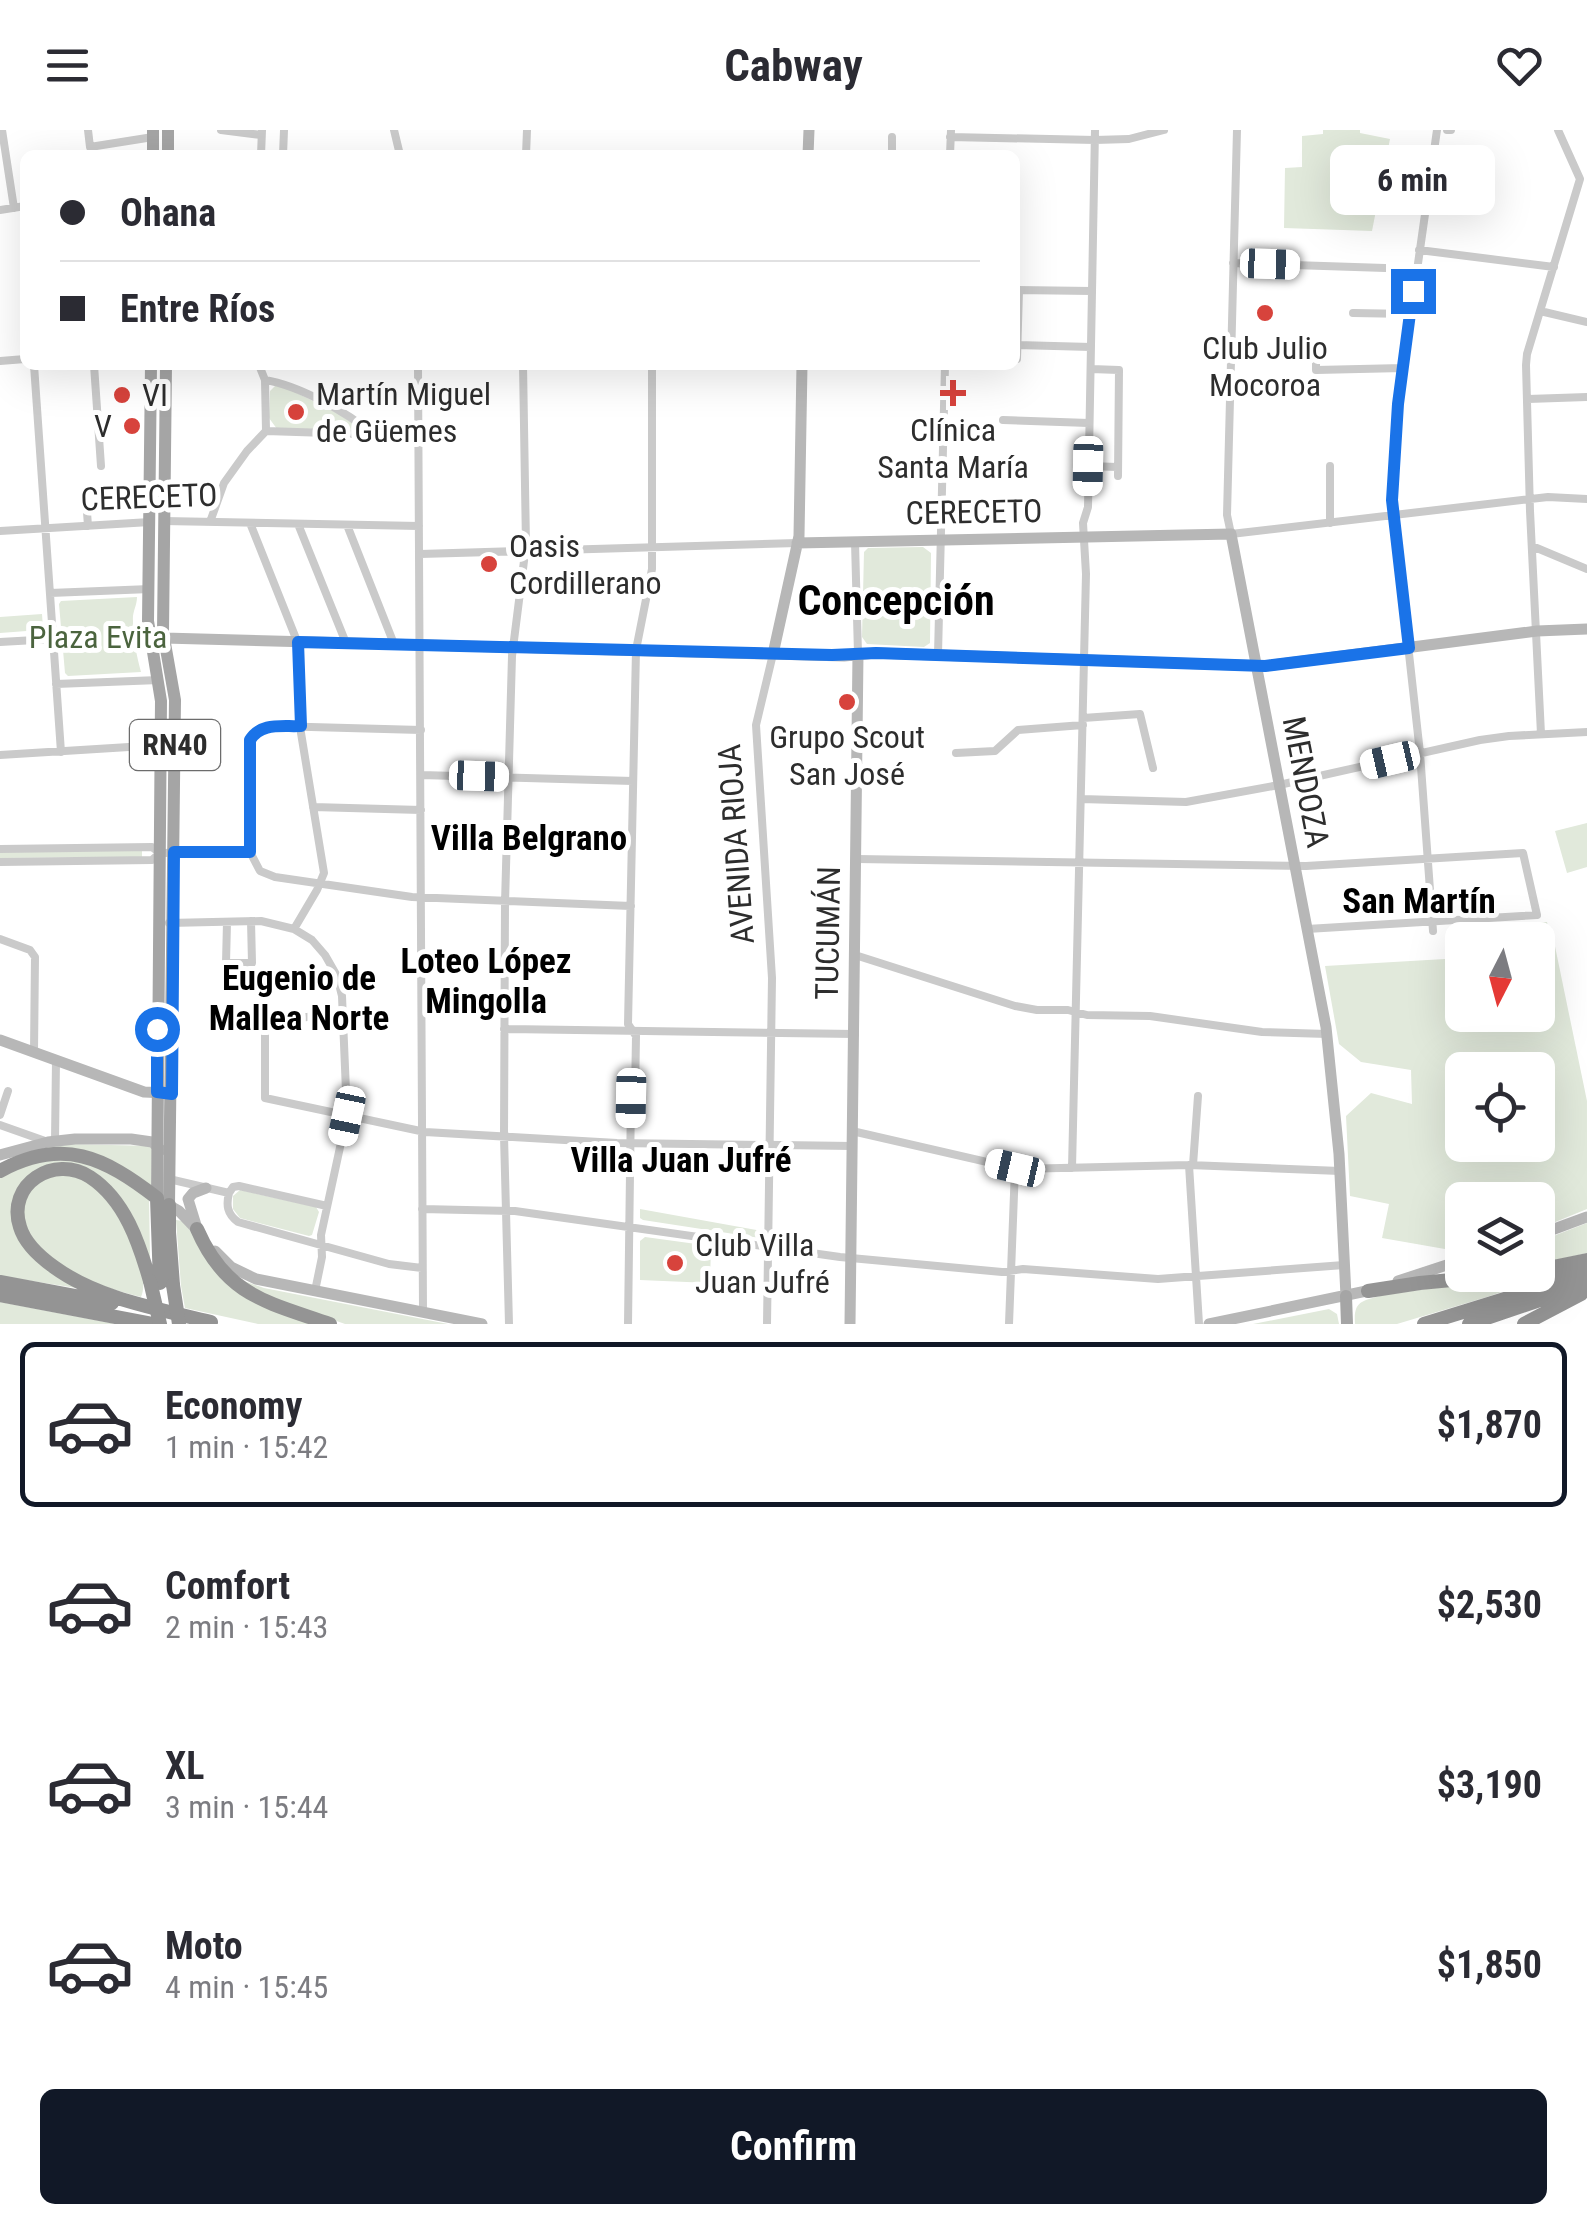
<!DOCTYPE html>
<meta charset="utf-8">
<style>
body{margin:0;font-family:"Roboto Condensed",sans-serif;background:#f2f2f3;color:#2b2b33;height:100vh;display:flex;flex-direction:column;font-size:38px;white-space:nowrap}
*{box-sizing:border-box;margin:0}
p{font-size:32px;color:#7c7c81}
.icon{flex:none;width:55px;height:55px;fill:none;stroke:currentColor;stroke-width:2;stroke-linecap:round;stroke-linejoin:round}
.map{position:relative;height:1194px;overflow:hidden}
.drawer{display:flex;flex-direction:column;background:#fff;flex:1}
.drawer>*{flex:none}
.top-card{position:absolute;left:20px;top:20px;width:1000px;height:220px;border-radius:15px;box-shadow:0 10px 40px #0002;display:grid;align-content:center;height:220px;padding:0 40px;background:#fff}
.needle{width:65px;rotate:186deg}
.tools{position:absolute;left:1445px;top:792px;display:grid;gap:20px}
.tools a{display:grid;place-items:center;width:110px;height:110px;border-radius:15px;background:#fff;box-shadow:0 10px 40px #0002;font-size:50px}
.end{position:absolute;width:45px;height:45px;margin:-22px;border:12px solid #1a73e8;background:#fff;box-shadow:0 0 0 5px #fff}
.from{border-radius:50%}
.bubble{position:absolute;height:70px;border-radius:15px;background:#fff;box-shadow:0 10px 40px #0002;font-size:32px;font-weight:700;line-height:70px;text-align:center}
.car{position:absolute;width:30px;height:60px;margin:-30px -15px;border-radius:12px;box-shadow:0 0 8px 2px #0007;background:linear-gradient(#fff 24%,#345 0 40%,#fff 0 76%,#345 0 86%,#fff 0)}
.top-card b{display:flex;align-items:center;gap:35px;height:95px;font-size:38px}
.top-card b+b{border-top:2px solid #e1e1e2}
.top-card i{width:25px;height:25px;background:#2b2b33}
ul{padding:18px 0 0;list-style:none}
li{display:flex;align-items:center;gap:30px;height:165px;margin:0 20px 15px;padding:0 20px;border:5px solid transparent;border-radius:15px}
li div{flex:1}
li b{display:block;font-size:38px}
li em{font-style:normal;font-weight:700}
li.active{border-color:#111827}
li>.icon{width:90px;height:90px;stroke-width:1.5}
.cta{display:flex;gap:20px;margin-top:auto;padding:20px 40px}
.cta a{flex:1;height:115px;border-radius:15px;background:#111827;color:#fff;font-size:40px;font-weight:700;line-height:115px;text-align:center}
header{display:flex;justify-content:space-between;align-items:center;height:130px;padding:0 40px;background:#fff;font-size:45px;font-weight:700}
.map>svg:first-child{display:block}
</style>
<header><svg class="icon" aria-label="menu" viewBox="0 0 24 24"><path d="M4 6h16M4 12h16M4 18h16"/></svg>Cabway<svg class="icon" aria-label="heart" viewBox="0 0 24 24"><path d="M12 20l-8-8c-3-5 5-10 8-4 3-6 11-1 8 4z"/></svg></header>
<div class="map">
<svg width="1587" height="1194" viewBox="0 0 1587 1194">
<rect width="100%" height="100%" fill="#fff"/>
<path fill="#e1e9db" fill-rule="evenodd" d="M1323,0H1360V3L1390,9L1372,101L1284,98L1285,38L1302,37V6L1323,4Z
M276,255L283,256L355,292V298L351,301L277,299L269,288L270,261Z
M923,417L931,423L930,513L924,517L867,514L862,507L864,422L868,418Z
M137,467C137,476 132,482 133,491C133,509 137,527 141,542L68,546L65,543L59,474L61,471Z
M42,484L43,498L40,500L0,503V487Z
M1587,693V737L1567,743L1555,701Z
M142,720V727L0,728V722Z
M1547,792L1548,797H1551L1587,971V1079L1538,1099V1070H1462V1122L1382,1108L1389,1074L1350,1066L1346,986L1371,963L1412,974L1411,940L1361,932L1339,914L1325,836L1462,828V885H1538V810H1533L1530,793ZM1462,940H1538V1015H1462Z
M69,1014L152,1016L151,1057L104,1029L41,1018Z
M88,1030L149,1067L150,1128H147L96,1046L34,1043L17,1098L89,1160L0,1146V1045L29,1031Z
M60,1043C69,1046 81,1047 89,1053C115,1071 153,1140 141,1167C121,1162 100,1156 81,1147C52,1134 2,1092 32,1057C38,1051 52,1047 60,1043Z
M240,1060L316,1077L319,1082L312,1105L309,1106L240,1088L233,1079V1066Z
M640,1079L762,1101V1105L760,1108L643,1090L640,1088Z
M176,1090L183,1091L187,1096L218,1141L322,1194H258L185,1178L181,1156Z
M1587,1093V1123L1538,1134V1112Z
M645,1107L711,1116L710,1153L640,1150V1111Z
M1564,1140L1490,1166L1397,1194H1355C1353,1170 1363,1171 1383,1165Z
M241,1150L264,1158L448,1194H345L261,1164Z
M0,1172L116,1194H0Z
M1329,1179L1337,1184L1339,1194H1253Z"/>
<g fill="none" stroke-linecap="round" stroke-linejoin="round">
<path stroke="#cacaca" stroke-width="8" d="M2,0L14,78
M88,0L90,17L153,7
M221,0L261,5
M394,0L400,25
M1237,0L1227,385L1231,404L1548,367L1587,369
M1447,0H1451
M950,7L1095,10L1129,9L1164,0
M261,25L262,0
M283,25L284,0
M526,25L527,0
M892,25V7
M950,25L951,0
M0,80L25,76
M1419,120L1554,137
M1233,133L1416,139
M1015,160L1092,161
M1540,181L1587,192
M1353,183L1410,184
M1017,215L1091,217
M1017,229L1019,160
M0,231L25,229
M1316,234V240L1403,238
M34,235L61,622
M94,235L101,336
M418,235L423,1181
M1091,239L1119,240L1118,346
M265,250C297,255 348,282 372,304
M1528,269L1587,267
M1003,290L1089,293
M266,301L419,306
M1089,336L1117,337
M86,368L88,396
M164,391L419,396
M210,392L224,353L247,321L266,301L265,250L259,235
M250,393L299,516L301,603L324,743L317,760L294,799L312,810L325,825L337,846L342,866L347,985L321,1105L322,1127L315,1161
M1330,393V336
M298,394L346,513
M347,395L394,514
M0,401L150,392
M855,412L858,524
M1532,416L1587,439
M420,424L797,413
M50,463L150,459
M0,512L53,509
M938,525L945,235
M56,554L159,550
M1083,588L1140,584L1153,638
M421,600L274,596L254,603L249,613L250,722L260,741L275,747L412,767L631,776
M1541,604L1530,381L1526,235L1527,224L1580,49L1558,0
M956,623L995,621L1018,600L1083,595
M0,625L161,615L175,604
M421,645L633,651
M1081,669L1186,672L1279,655L1480,610L1509,606L1587,602
M313,677L421,680
M0,719L152,717L160,723
M857,729L1306,736L1523,723L1537,785L1307,799
M0,732L152,730L160,723L250,722
M227,792L226,833H252L251,791
M169,793L261,791L294,799
M1433,801L1420,623L1392,370L1398,274L1437,0
M0,809L30,820L35,827L34,922
M855,825L1015,876L1037,880H1068L1087,885L1150,886L1262,902L1327,904
M343,881L265,894V968L425,1002L617,1013L852,1016
M504,899L855,904
M0,985L8,961
M0,995L48,1012
M852,1001L1018,1039L1189,1035L1340,1041
M55,1011L56,930
M1189,1035L1199,1194
M1193,1035L1198,966
M1072,1038L1086,444L1083,393L1088,377L1095,0
M169,1049L229,1063L233,1057L239,1056L327,1076
M229,1063C226,1075 227,1084 238,1092L389,1134L422,1138
M422,1079L515,1081L840,1127L1002,1142L1023,1139L1158,1149L1344,1135
M509,1194L504,1006L505,773L512,526L526,415L523,235
M628,1194L631,968L635,965L636,906L628,894L636,520L652,439V235
M767,1194L772,848L756,595L773,524
M1009,1194L1015,1038"/>
<path stroke="#b7b7b7" stroke-width="11" d="M808,25L809,0
M797,413L1231,404L1326,897L1339,1024L1346,1166
M160,505L164,508L844,526L876,523L1265,536L1537,501L1587,499
M773,524L799,406L802,235
M0,910L144,962L167,963
M0,1025L48,1012L75,1009H131L152,1012L161,1020
M165,1073L179,1081L200,1103
M196,1095L188,1069L193,1063L206,1058
M1538,1105L1587,1087
M215,1121L231,1137L256,1149L482,1194
M1398,1151L1462,1130
M850,1194L858,524
M1209,1194L1376,1159"/>
<path stroke="#a5a5a5" stroke-width="12" d="M153,25V0
M168,25V0
M151,235L148,491L161,571L157,1068
M166,235L163,502L175,570L169,1075
M1346,1166L1347,1194"/>
<path stroke="#949494" stroke-width="14" d="M0,1041C63,1007 104,1027 157,1068L160,1153
M169,1075V1102L173,1155
M197,1099C226,1166 267,1172 330,1194
M1538,1140L1587,1130
M150,1151C139,1113 125,1070 90,1047C54,1024 6,1054 20,1097C25,1114 40,1127 54,1137C98,1169 159,1179 211,1192
M0,1152L112,1173
M1368,1161L1420,1153L1504,1145
M0,1165L152,1194
M1424,1194L1508,1168L1587,1140
M1469,1194L1587,1154
M1524,1194L1581,1164"/>
<path stroke="#949494" stroke-width="14" d="M150,1151L160,1194
M173,1155L179,1194"/>
</g>
<g fill="none" stroke-linecap="round" stroke-linejoin="round">
<path stroke="#1a73e8" stroke-width="12" d="M157,899V962L172,964L174,722H250V610C261,592 282,597 301,596L298,512L832,525L876,523L1265,536L1409,518L1392,370L1398,274L1413,161"/>
</g>
<g fill="#d7433c" stroke="#fff" stroke-width="4">
<circle cx="1265" cy="183" r="10"/>
<path d="M948 248h10v10h10v10h-10v10h-10v-10h-10v-10h10z"/>
<circle cx="122" cy="265" r="10"/>
<circle cx="296" cy="282" r="10"/>
<circle cx="132" cy="296" r="10"/>
<circle cx="489" cy="434" r="10"/>
<circle cx="847" cy="572" r="10"/>
<circle cx="675" cy="1133" r="10"/>
</g>
<g text-anchor="middle" stroke-width="10" stroke-linejoin="round" paint-order="stroke">
<rect fill="#fff" stroke="#6c6c6c" stroke-width="2.5" x="130" y="590" width="90" height="50" rx="8"/>
<g font-size="30" font-weight="bold" fill="#2d2d2d">
<text x="175" y="625">RN40</text>
</g>
<g font-size="32" fill="#2d2d2d" stroke="#fff" text-anchor="start">
<text x="1265" y="229" text-anchor="middle">Club Julio<tspan x="1265" dy="37">Mocoroa</tspan></text>
<text x="316" y="275">Martín Miguel<tspan x="316" dy="37">de Güemes</tspan></text>
<text x="142" y="276">VI</text>
<text x="112" y="307" text-anchor="end">V</text>
<text x="953" y="311" text-anchor="middle">Clínica<tspan x="953" dy="37">Santa María</tspan></text>
<text x="509" y="427">Oasis<tspan x="509" dy="37">Cordillerano</tspan></text>
<text x="847" y="618" text-anchor="middle">Grupo Scout<tspan x="847" dy="37">San José</tspan></text>
<text x="695" y="1126">Club Villa<tspan x="695" dy="37">Juan Jufré</tspan></text>
</g>
<g font-size="32" fill="#2d2d2d" stroke="#fff">
<text transform="translate(149 367) rotate(-2)" y="11">CERECETO</text>
<text transform="translate(974 382) rotate(-1)" y="11">CERECETO</text>
<text transform="translate(1306 652) rotate(79)" y="11">MENDOZA</text>
<text transform="translate(736 714) rotate(-94)" y="11">AVENIDA RIOJA</text>
<text transform="translate(828 803) rotate(-89)" y="11">TUCUMÁN</text>
</g>
<g font-size="32" fill="#4b643e" stroke="#fff">
<text x="98" y="518">Plaza Evita</text>
</g>
<g font-size="35" font-weight="bold" fill="#000" stroke="#fff">
<text x="529" y="720">Villa Belgrano</text>
<text x="1419" y="783">San Martín</text>
<text x="486" y="843">Loteo López<tspan x="486" dy="40">Mingolla</tspan></text>
<text x="299" y="860">Eugenio de<tspan x="299" dy="40">Mallea Norte</tspan></text>
<text x="681" y="1042">Villa Juan Jufré</text>
</g>
<g font-size="42" font-weight="bold" fill="#000" stroke="#fff">
<text x="896" y="485">Concepción</text>
</g>
</g>
</svg>
<div class="tools">
<a><svg class="needle" viewBox="-14 -14 28 28"><path d="M0-13l5 13h-10z" fill="#e53935"/><path d="M0 13l5-13h-10z" fill="#7c7c81"/></svg></a>
<a><svg class="icon" aria-label="locate" viewBox="0 0 24 24"><circle cx="12" cy="12" r="6"/><path d="M12 2v4M12 18v4M2 12h4M18 12h4"/></svg></a>
<a><svg class="icon" aria-label="layers" viewBox="0 0 24 24"><path d="M12 4l9 5-9 5-9-5zM3 14l9 5 9-5"/></svg></a>
</div>
<i class="end from" style="left:157px;top:899px"></i>
<i class="end" style="left:1413px;top:161px"></i>
<div class="bubble" style="left:1330px;top:15px;width:165px">6 min</div>
<i class="car" style="left:1270px;top:134px;rotate:92deg"></i>
<i class="car" style="left:1088px;top:336px;rotate:181deg"></i>
<i class="car" style="left:1390px;top:630px;rotate:257deg"></i>
<i class="car" style="left:479px;top:646px;rotate:92deg"></i>
<i class="car" style="left:631px;top:968px;rotate:181deg"></i>
<i class="car" style="left:347px;top:986px;rotate:192deg"></i>
<i class="car" style="left:1015px;top:1038px;rotate:283deg"></i>
<div class="top-card">
<b><i class="from"></i>Ohana</b>
<b><i></i>Entre Ríos</b>
</div>
</div>
<section class="drawer">
<ul>
<li class="active"><svg class="icon" aria-label="car" viewBox="0 0 24 24"><path d="M5 17H2v-5l4-1 3-4h7l3 4 3 1v5h-3M9 17h6M6 11h13"/><circle cx="7" cy="17" r="2"/><circle cx="17" cy="17" r="2"/></svg><div><b>Economy</b><p>1 min · 15:42</p></div><em>$1,870</em></li>
<li><svg class="icon" aria-label="car" viewBox="0 0 24 24"><path d="M5 17H2v-5l4-1 3-4h7l3 4 3 1v5h-3M9 17h6M6 11h13"/><circle cx="7" cy="17" r="2"/><circle cx="17" cy="17" r="2"/></svg><div><b>Comfort</b><p>2 min · 15:43</p></div><em>$2,530</em></li>
<li><svg class="icon" aria-label="car" viewBox="0 0 24 24"><path d="M5 17H2v-5l4-1 3-4h7l3 4 3 1v5h-3M9 17h6M6 11h13"/><circle cx="7" cy="17" r="2"/><circle cx="17" cy="17" r="2"/></svg><div><b>XL</b><p>3 min · 15:44</p></div><em>$3,190</em></li>
<li><svg class="icon" aria-label="car" viewBox="0 0 24 24"><path d="M5 17H2v-5l4-1 3-4h7l3 4 3 1v5h-3M9 17h6M6 11h13"/><circle cx="7" cy="17" r="2"/><circle cx="17" cy="17" r="2"/></svg><div><b>Moto</b><p>4 min · 15:45</p></div><em>$1,850</em></li>
</ul>
<div class="cta"><a>Confirm</a></div>
</section>
